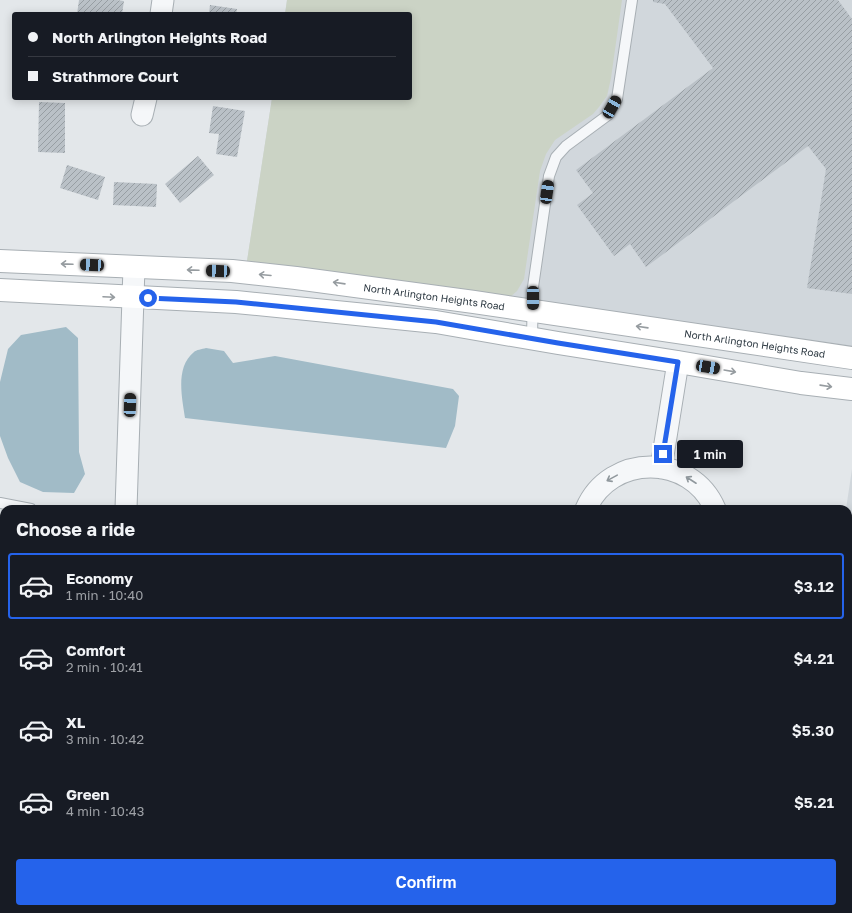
<!DOCTYPE html>
<meta charset="utf-8">
<style>
body{margin:0;font-family:"Golos Text",sans-serif;background:#20242c;color:#f1f3f6;height:100vh;display:flex;flex-direction:column;font-size:15px;white-space:nowrap}
*{box-sizing:border-box;margin:0}
p{font-size:13px;color:#9ea1a6}
.icon{flex:none;width:22px;height:22px;fill:none;stroke:currentColor;stroke-width:2;stroke-linecap:round;stroke-linejoin:round}
.map{position:relative;flex:1;overflow:hidden}
.panel{position:absolute;left:0px;top:505px;width:852px;height:408px;display:flex;flex-direction:column;background:#171b24;border-radius:12px 12px 0 0;box-shadow:0 2px 10px #0003}
.panel>*{flex:none}
.guide{position:absolute;left:12px;top:12px;width:400px;height:88px;border-radius:4px;box-shadow:0 2px 10px #0003;display:grid;align-content:center;height:88px;padding:0 16px;background:#171b24}
.end{position:absolute;width:18px;height:18px;margin:-9px;border:5px solid #2563eb;background:#fff;box-shadow:0 0 0 2px #fff}
.from{border-radius:50%}
.bubble{position:absolute;height:28px;border-radius:4px;background:#171b24;box-shadow:0 2px 10px #0003;font-size:13px;font-weight:600;line-height:28px;text-align:center}
.car{position:absolute;width:12px;height:24px;margin:-12px -6px;border-radius:5px;box-shadow:0 0 3px 1px #0007;background:linear-gradient(#222 24%,#8ab4d8 0 40%,#222 0 76%,#8ab4d8 0 86%,#222 0)}
.guide b{display:flex;align-items:center;gap:14px;height:38px;font-size:15px}
.guide b+b{border-top:1px solid #363941}
.guide i{width:10px;height:10px;background:#f1f3f6}
ul{padding:0;list-style:none}
li{display:flex;align-items:center;gap:12px;height:66px;margin:0 8px 6px;padding:0 8px;border:2px solid transparent;border-radius:4px}
li div{flex:1}
li b{display:block;font-size:15px}
li em{font-style:normal;font-weight:600}
li.on{border-color:#2563eb}
li>.icon{width:36px;height:36px;stroke-width:1.5}
h2{padding:0 16px;font-size:18px;line-height:48px}
.action{display:flex;gap:8px;margin-top:auto;padding:8px 16px}
.action a{flex:1;height:46px;border-radius:4px;background:#2563eb;color:#fff;font-size:16px;font-weight:600;line-height:46px;text-align:center}
.map>svg:first-child{display:block}
</style>
<div class="map">
<svg width="852" height="913" viewBox="0 0 852 913">
<defs>
<pattern id="building-hatch" width="6" height="6" patternUnits="userSpaceOnUse"><rect width="6" height="6" fill="#bac1c7"/><path d="M-1 1l2-2M0 6l6-6M5 7l2-2" fill="none" stroke="#979ea3"/></pattern>
</defs>
<rect width="100%" height="100%" fill="#e3e7ea"/>
<path fill="#d1d7dc" d="M287,0H852V346L247,261L272,98H410V14H285Z
M852,469V913H784L785,909H848V509H846Z"/>
<path fill="#cbd3c5" d="M287,0H622L611,78L607,96L599,107L593,114L555,140L546,154L540,171L524,279L517,291L509,298L247,261L272,98H410V14H285Z"/>
<path fill="#a1bbc7" d="M66,327L78,338L79,452L85,474L74,493L43,492L20,482L8,458L0,436V382L8,349L21,335Z
M206,348L224,351L233,363L275,356L453,389L459,396L455,426L446,448L185,418C182,398 175,367 194,352C196,350 202,349 206,348Z"/>
<path fill="url(#building-hatch)" d="M79,0H117L124,1L122,14H77Z
M653,0H838L852,19V294L807,288L826,169L808,146L646,267L630,244L614,256L577,205L593,193L576,170L713,68L665,4L653,2Z
M210,5L237,9L236,14H209Z
M39,102L65,103V153L38,152Z
M213,106L245,111L237,157L216,154L219,134L209,133Z
M198,156L214,175L180,203L165,184Z
M67,165L105,177L98,200L60,188Z
M114,182L157,184L156,207L113,205Z
M851,758L852,913H829L830,909H848V780Z
M451,909H496L495,913H451Z
M672,909H717L716,913H672Z"/>
<g fill="none" stroke-linecap="round" stroke-linejoin="round">
<defs>
<path id="service" d="M532,338L533,287L549,176L556,157L566,146L608,115L617,99L632,0
M0,503L31,509
M108,913L109,909"/>
<path id="minor" d="M161,14L163,0
M142,115L146,98
M661,468L678,362
M126,509L134,267
M586,509C610,453 691,453 715,509
M0,706L4,707
M43,913L44,909
M431,913V909
M758,913V909"/>
<g id="secondary">
<path id="s1" d="M0,261L232,271L296,278L474,302L852,358"/>
<path d="M0,290L236,302L436,322L558,343L678,362L801,383L852,389"/>
</g>
</defs>
<use href="#service" stroke="#a8afb4" stroke-width="12"/>
<use href="#minor" stroke="#a8afb4" stroke-width="23"/>
<use href="#secondary" stroke="#a8afb4" stroke-width="24"/>
<path stroke="#b5babe" stroke-width="2.5" stroke-dasharray="3 3" stroke-linecap="butt" d="M534,913L538,909"/>
<use href="#service" stroke="#f5f7f9" stroke-width="10"/>
<use href="#minor" stroke="#f5f7f9" stroke-width="21"/>
<use href="#secondary" stroke="#fff" stroke-width="22"/>
</g>
<defs><path id="oneway-shaft" d="M-6 0H5M1.5-3L5.5 0L1.5 3" fill="none" stroke-width="1.6" stroke-linecap="round" stroke-linejoin="round"/></defs>
<g stroke="#969ca0">
<use href="#oneway-shaft" transform="translate(67 264) rotate(-178)"/>
<use href="#oneway-shaft" transform="translate(193 270) rotate(-178)"/>
<use href="#oneway-shaft" transform="translate(265 275) rotate(-175)"/>
<use href="#oneway-shaft" transform="translate(339 283) rotate(-172)"/>
<use href="#oneway-shaft" transform="translate(109 297) rotate(3)"/>
<use href="#oneway-shaft" transform="translate(642 327) rotate(-172)"/>
<use href="#oneway-shaft" transform="translate(730 371) rotate(10)"/>
<use href="#oneway-shaft" transform="translate(826 386) rotate(8)"/>
</g>
<g stroke="#90989d">
<use href="#oneway-shaft" transform="translate(612 478) rotate(151)"/>
<use href="#oneway-shaft" transform="translate(691 480) rotate(-147)"/>
</g>
<g fill="none" stroke-linecap="round" stroke-linejoin="round">
<path stroke="#2563eb" stroke-width="5" d="M148,298L236,302L436,322L558,343L678,362L663,454"/>
</g>
<g text-anchor="middle" stroke-width="3" stroke-linejoin="round" paint-order="stroke">
<g font-size="10" fill="#2c3841" stroke="#f2f6f7">
<text dy="4" stroke="none"><textPath href="#s1" startOffset="436">North Arlington Heights Road</textPath></text>
<text dy="4" stroke="none"><textPath href="#s1" startOffset="760">North Arlington Heights Road</textPath></text>
</g>
</g>
</svg>
<i class="end from" style="left:148px;top:298px"></i>
<i class="end" style="left:663px;top:454px"></i>
<div class="bubble" style="left:677px;top:440px;width:66px">1 min</div>
<i class="car" style="left:612px;top:107px;rotate:30deg"></i>
<i class="car" style="left:547px;top:192px;rotate:8deg"></i>
<i class="car" style="left:92px;top:265px;rotate:273deg"></i>
<i class="car" style="left:218px;top:271px;rotate:272deg"></i>
<i class="car" style="left:533px;top:298px;rotate:180deg"></i>
<i class="car" style="left:708px;top:367px;rotate:100deg"></i>
<i class="car" style="left:130px;top:405px;rotate:2deg"></i>
<div class="guide">
<b><i class="from"></i>North Arlington Heights Road</b>
<b><i></i>Strathmore Court</b>
</div>
<section class="panel">
<h2>Choose a ride</h2>
<ul>
<li class="on"><svg class="icon" aria-label="car" viewBox="0 0 24 24"><path d="M5 17H2v-5l4-1 3-4h7l3 4 3 1v5h-3M9 17h6M6 11h13"/><circle cx="7" cy="17" r="2"/><circle cx="17" cy="17" r="2"/></svg><div><b>Economy</b><p>1 min · 10:40</p></div><em>$3.12</em></li>
<li><svg class="icon" aria-label="car" viewBox="0 0 24 24"><path d="M5 17H2v-5l4-1 3-4h7l3 4 3 1v5h-3M9 17h6M6 11h13"/><circle cx="7" cy="17" r="2"/><circle cx="17" cy="17" r="2"/></svg><div><b>Comfort</b><p>2 min · 10:41</p></div><em>$4.21</em></li>
<li><svg class="icon" aria-label="car" viewBox="0 0 24 24"><path d="M5 17H2v-5l4-1 3-4h7l3 4 3 1v5h-3M9 17h6M6 11h13"/><circle cx="7" cy="17" r="2"/><circle cx="17" cy="17" r="2"/></svg><div><b>XL</b><p>3 min · 10:42</p></div><em>$5.30</em></li>
<li><svg class="icon" aria-label="car" viewBox="0 0 24 24"><path d="M5 17H2v-5l4-1 3-4h7l3 4 3 1v5h-3M9 17h6M6 11h13"/><circle cx="7" cy="17" r="2"/><circle cx="17" cy="17" r="2"/></svg><div><b>Green</b><p>4 min · 10:43</p></div><em>$5.21</em></li>
</ul>
<div class="action"><a>Confirm</a></div>
</section>
</div>
